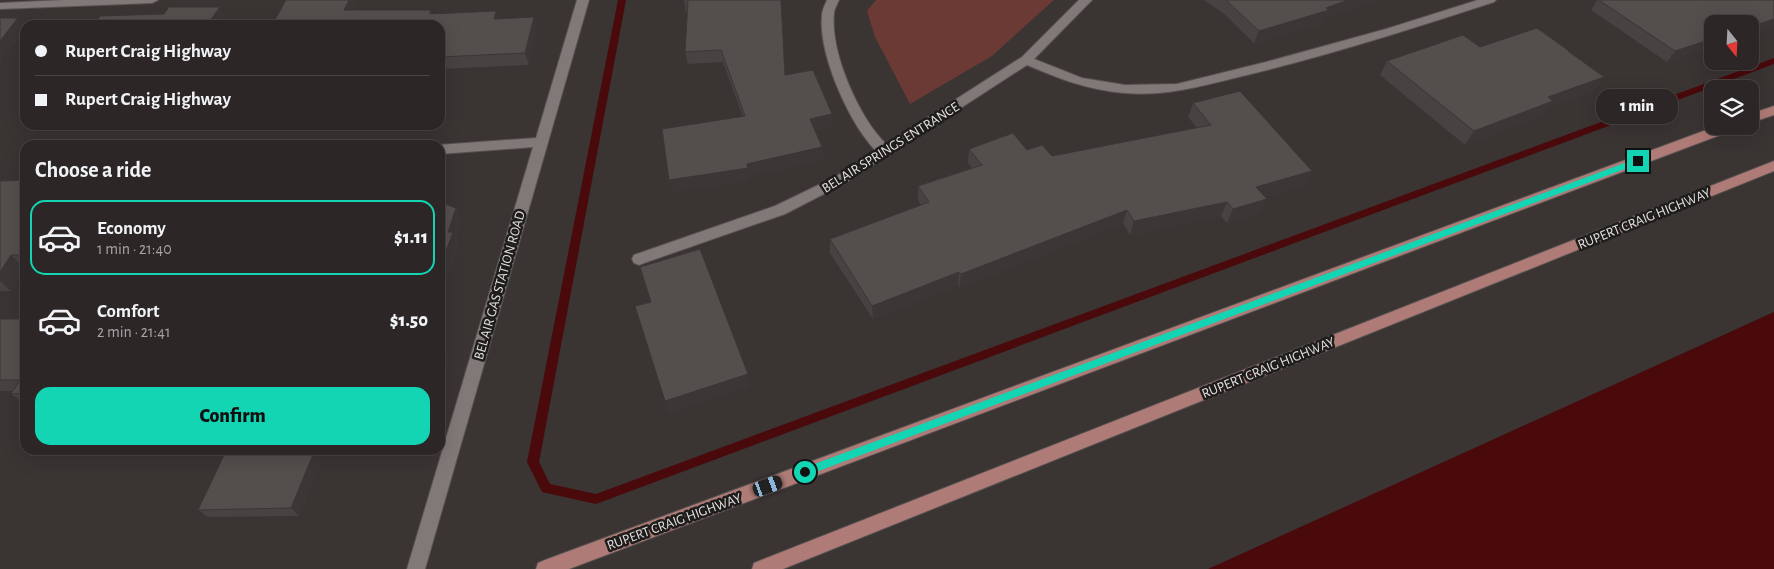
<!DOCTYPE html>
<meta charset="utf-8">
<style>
body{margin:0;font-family:"Alegreya Sans",sans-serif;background:#342f2e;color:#f1f3f6;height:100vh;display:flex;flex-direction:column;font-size:19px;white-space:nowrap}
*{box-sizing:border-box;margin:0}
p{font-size:16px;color:#a6a5a7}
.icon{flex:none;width:28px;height:28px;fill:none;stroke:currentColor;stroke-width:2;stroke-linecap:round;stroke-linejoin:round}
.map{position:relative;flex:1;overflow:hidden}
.panel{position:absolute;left:20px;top:140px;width:425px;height:315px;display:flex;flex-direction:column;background:#2c2726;border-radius:15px;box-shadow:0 5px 20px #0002,0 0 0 1px #484443}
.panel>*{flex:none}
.top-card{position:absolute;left:20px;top:20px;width:425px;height:110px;border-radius:15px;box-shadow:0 5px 20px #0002,0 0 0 1px #484443;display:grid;align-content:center;height:110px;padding:0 15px;background:#2c2726}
.needle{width:32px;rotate:162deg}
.tools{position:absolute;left:1704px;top:15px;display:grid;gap:10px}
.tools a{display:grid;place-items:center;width:55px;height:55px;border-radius:10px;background:#2c2726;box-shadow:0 5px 20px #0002,0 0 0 1px #484443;font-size:25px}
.end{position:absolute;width:22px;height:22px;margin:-11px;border:6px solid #13d5b3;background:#111;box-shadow:0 0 0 2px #111}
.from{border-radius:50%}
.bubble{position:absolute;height:35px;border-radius:15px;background:#2c2726;box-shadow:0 5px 20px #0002,0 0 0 1px #484443;font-size:16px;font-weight:800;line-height:35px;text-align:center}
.car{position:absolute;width:15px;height:30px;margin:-15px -8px;border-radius:6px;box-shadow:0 0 4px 1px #0007;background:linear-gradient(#222 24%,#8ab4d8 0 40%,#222 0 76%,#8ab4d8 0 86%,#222 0)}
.top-card b{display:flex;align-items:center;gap:18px;height:48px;font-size:19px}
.top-card b+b{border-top:1px solid #484443}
.top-card i{width:12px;height:12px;background:#f1f3f6}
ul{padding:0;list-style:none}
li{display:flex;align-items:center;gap:15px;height:75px;margin:0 10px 8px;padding:0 5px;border:2px solid transparent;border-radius:15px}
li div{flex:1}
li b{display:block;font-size:19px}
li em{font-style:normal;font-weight:800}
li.active{border-color:#13d5b3}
li>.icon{width:45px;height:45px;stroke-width:1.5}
h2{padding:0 15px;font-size:22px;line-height:60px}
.button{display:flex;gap:10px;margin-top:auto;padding:10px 15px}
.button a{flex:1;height:58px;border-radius:15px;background:#13d5b3;color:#111;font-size:20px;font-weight:800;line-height:58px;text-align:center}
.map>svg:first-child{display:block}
</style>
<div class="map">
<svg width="1774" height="569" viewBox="0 0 1774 569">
<rect width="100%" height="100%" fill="#3a3433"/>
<path fill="#6b3a35" d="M876,0H1054L992,56L910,104L875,37L867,11Z"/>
<path fill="#4a090b" d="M1774,312V569H1208Z"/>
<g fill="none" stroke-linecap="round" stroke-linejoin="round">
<path fill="#4a090b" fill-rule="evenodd" d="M618,0H626L539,462L550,484L596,494L1774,58V64L596,504L542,492L527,462Z"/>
<defs>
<path id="minor" d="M64,0H158L152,3L0,9V3Z
M577,0H589L425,569H407L533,147L440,154V145H438L536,138Z
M827,0H839C837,5 834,9 834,14C830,52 859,118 886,144L1022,57L1079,0H1092L1034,59L1082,78L1125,85L1177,84L1266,62L1386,29L1478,0H1496L1494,2C1414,28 1333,54 1251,74C1209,84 1168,97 1124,93C1088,90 1060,79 1027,65L845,183L785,214L644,263L639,265L634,263L632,259L634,255L775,206L835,177L876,151C849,123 818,54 822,15C822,10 825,5 827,0Z"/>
<path id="major" d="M1774,106V115L1750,123V114Z
M1717,126H1737L1736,129L569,569H536L538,563L545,560Z
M1774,161V171L783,569H752L754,563Z"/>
</defs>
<use href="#minor" stroke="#585252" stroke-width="2"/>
<use href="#major" stroke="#585252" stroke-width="2"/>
<use href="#minor" fill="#807978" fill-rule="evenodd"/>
<use href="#major" fill="#ae7b76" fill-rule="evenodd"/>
</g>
<path fill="#484342" d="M286,0H351L356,10H430L432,14L496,11L499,19L538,30L529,65L440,69V25Z
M684,0H781L785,75L833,126L815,130L822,147L823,159L749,176L750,180L672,192L743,117L723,62L688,64L685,52L687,12H686Z
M1204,0H1378L1325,18L1323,23L1254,43L1223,13Z
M1597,0H1774V26L1750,34V24L1667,62L1591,10Z
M1480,47L1569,52L1594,91L1548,107L1543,115L1465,145L1380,75L1387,61Z
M1193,103L1312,171L1305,185L1265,196L1261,213L1227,223L1221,216L1130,235L1123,223L959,288L958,285L873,319L830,253V239L921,205L918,200V186L972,168L968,163L969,149L1027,150L1052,156L1197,128L1188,117Z
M25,180V269L11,291H0V181Z
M440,202L456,208L462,220L456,238L459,244L444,285H441L440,290Z
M0,319H25V404L11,394L13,391H0Z
M250,450H305L304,452L322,460L299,516L208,517L198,510L248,452Z"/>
<path fill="#3b3736" d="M349,0H351L356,11L344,10Z
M1348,0H1378L1325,18L1323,23L1254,43L1259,31Z
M220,7L226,17L221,25H207Z
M496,11L501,24L494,19Z
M534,17L538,30L529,65L525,53Z
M18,18L25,27V30L0,63V41Z
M1774,19V26L1750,34V27Z
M1712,39V47L1667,62L1675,51Z
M1604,77L1594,91L1548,107L1543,115L1465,145L1474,131L1548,97Z
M832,114L833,126L811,131L810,119Z
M822,147L823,159L749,176L750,180L672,192L669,180L747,164Z
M1312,171L1305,185L1250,200L1256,187Z
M1267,199L1261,213L1227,223L1233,209Z
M1227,202L1221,216L1130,235L1134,221Z
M456,208L462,220L456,238L459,244L444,285L440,277V268L448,232Z
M1127,210L1123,223L959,288L961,274Z
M11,255L25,269L11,291L0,281V272Z
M959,272L958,285L873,319L872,306Z
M443,346L450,357L440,396V358Z
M748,374L750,387L669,414L665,401Z
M294,450H305L301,460L293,452Z
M314,452L322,460L299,516L291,508Z"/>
<path fill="#544e4d" stroke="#3b3736" d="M286,0H349L344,10H430V14L496,11L494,19L534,17L525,53L440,57V25H272Z
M688,0H781L785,75L813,70L832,114L810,119L822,147L747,164L748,168L669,180L662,129L745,116L721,50L685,52Z
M1226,0H1348L1326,8L1329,10L1259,31Z
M1599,0H1774V19L1750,27V24H1712V39L1675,51Z
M169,7H220L207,25H94L100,16L164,14Z
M0,18H18L0,41Z
M1537,28L1569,51H1568L1604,77L1548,97L1553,101L1474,131L1387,61L1463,35L1480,47Z
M1240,91L1312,171L1256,187L1267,199L1233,209L1227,202L1134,221L1127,210L961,274L959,272L872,306L830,239L929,202L918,186L982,165L969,149L1013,133L1027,150L1042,145L1052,156L1211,125L1193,103Z
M25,180V255H11L0,272V181Z
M440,202L456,208L448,232H453L440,268Z
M700,249L748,374L665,401L635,306L651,302L640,267Z
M0,319H25V393L11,394L20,380H0Z
M440,346H443L440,358Z
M250,450H294L293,452H314L291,508L198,510L225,453L248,452Z"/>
<path fill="#13d5b3" d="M1638,158L1641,159V163L808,475L805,476L800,472L801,469Z"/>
<g text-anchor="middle" stroke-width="5" stroke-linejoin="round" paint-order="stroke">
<g font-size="14" fill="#e5e1e1" stroke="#1f1c1c">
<text transform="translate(890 147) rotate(-32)" y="5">BEL AIR SPRINGS ENTRANCE</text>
<text transform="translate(1644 218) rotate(-22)" y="5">RUPERT CRAIG HIGHWAY</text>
<text transform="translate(499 285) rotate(-74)" y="5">BEL AIR GAS STATION ROAD</text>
<text transform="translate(1268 367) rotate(-22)" y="5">RUPERT CRAIG HIGHWAY</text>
<text transform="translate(674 521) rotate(-20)" y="5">RUPERT CRAIG HIGHWAY</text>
</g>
</g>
</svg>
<div class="tools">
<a><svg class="needle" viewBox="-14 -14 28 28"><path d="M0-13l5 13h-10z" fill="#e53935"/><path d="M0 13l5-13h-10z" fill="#a6a5a7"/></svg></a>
<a><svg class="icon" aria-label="layers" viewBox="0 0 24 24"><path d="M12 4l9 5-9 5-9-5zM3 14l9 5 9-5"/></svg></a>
</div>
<i class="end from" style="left:805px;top:472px"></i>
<i class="end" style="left:1638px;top:161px"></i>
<div class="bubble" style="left:1596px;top:89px;width:82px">1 min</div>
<i class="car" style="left:768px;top:486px;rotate:70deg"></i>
<div class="top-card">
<b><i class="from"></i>Rupert Craig Highway</b>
<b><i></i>Rupert Craig Highway</b>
</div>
<section class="panel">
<h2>Choose a ride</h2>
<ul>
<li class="active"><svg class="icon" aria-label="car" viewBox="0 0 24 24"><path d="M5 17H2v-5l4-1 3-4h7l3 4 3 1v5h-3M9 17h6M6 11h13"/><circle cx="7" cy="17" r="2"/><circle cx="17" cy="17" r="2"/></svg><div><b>Economy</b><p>1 min · 21:40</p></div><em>$1.11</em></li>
<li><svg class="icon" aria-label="car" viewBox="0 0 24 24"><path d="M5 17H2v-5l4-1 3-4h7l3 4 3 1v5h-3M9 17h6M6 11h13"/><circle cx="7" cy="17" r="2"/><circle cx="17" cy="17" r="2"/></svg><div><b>Comfort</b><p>2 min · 21:41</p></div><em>$1.50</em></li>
</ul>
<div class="button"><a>Confirm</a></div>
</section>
</div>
